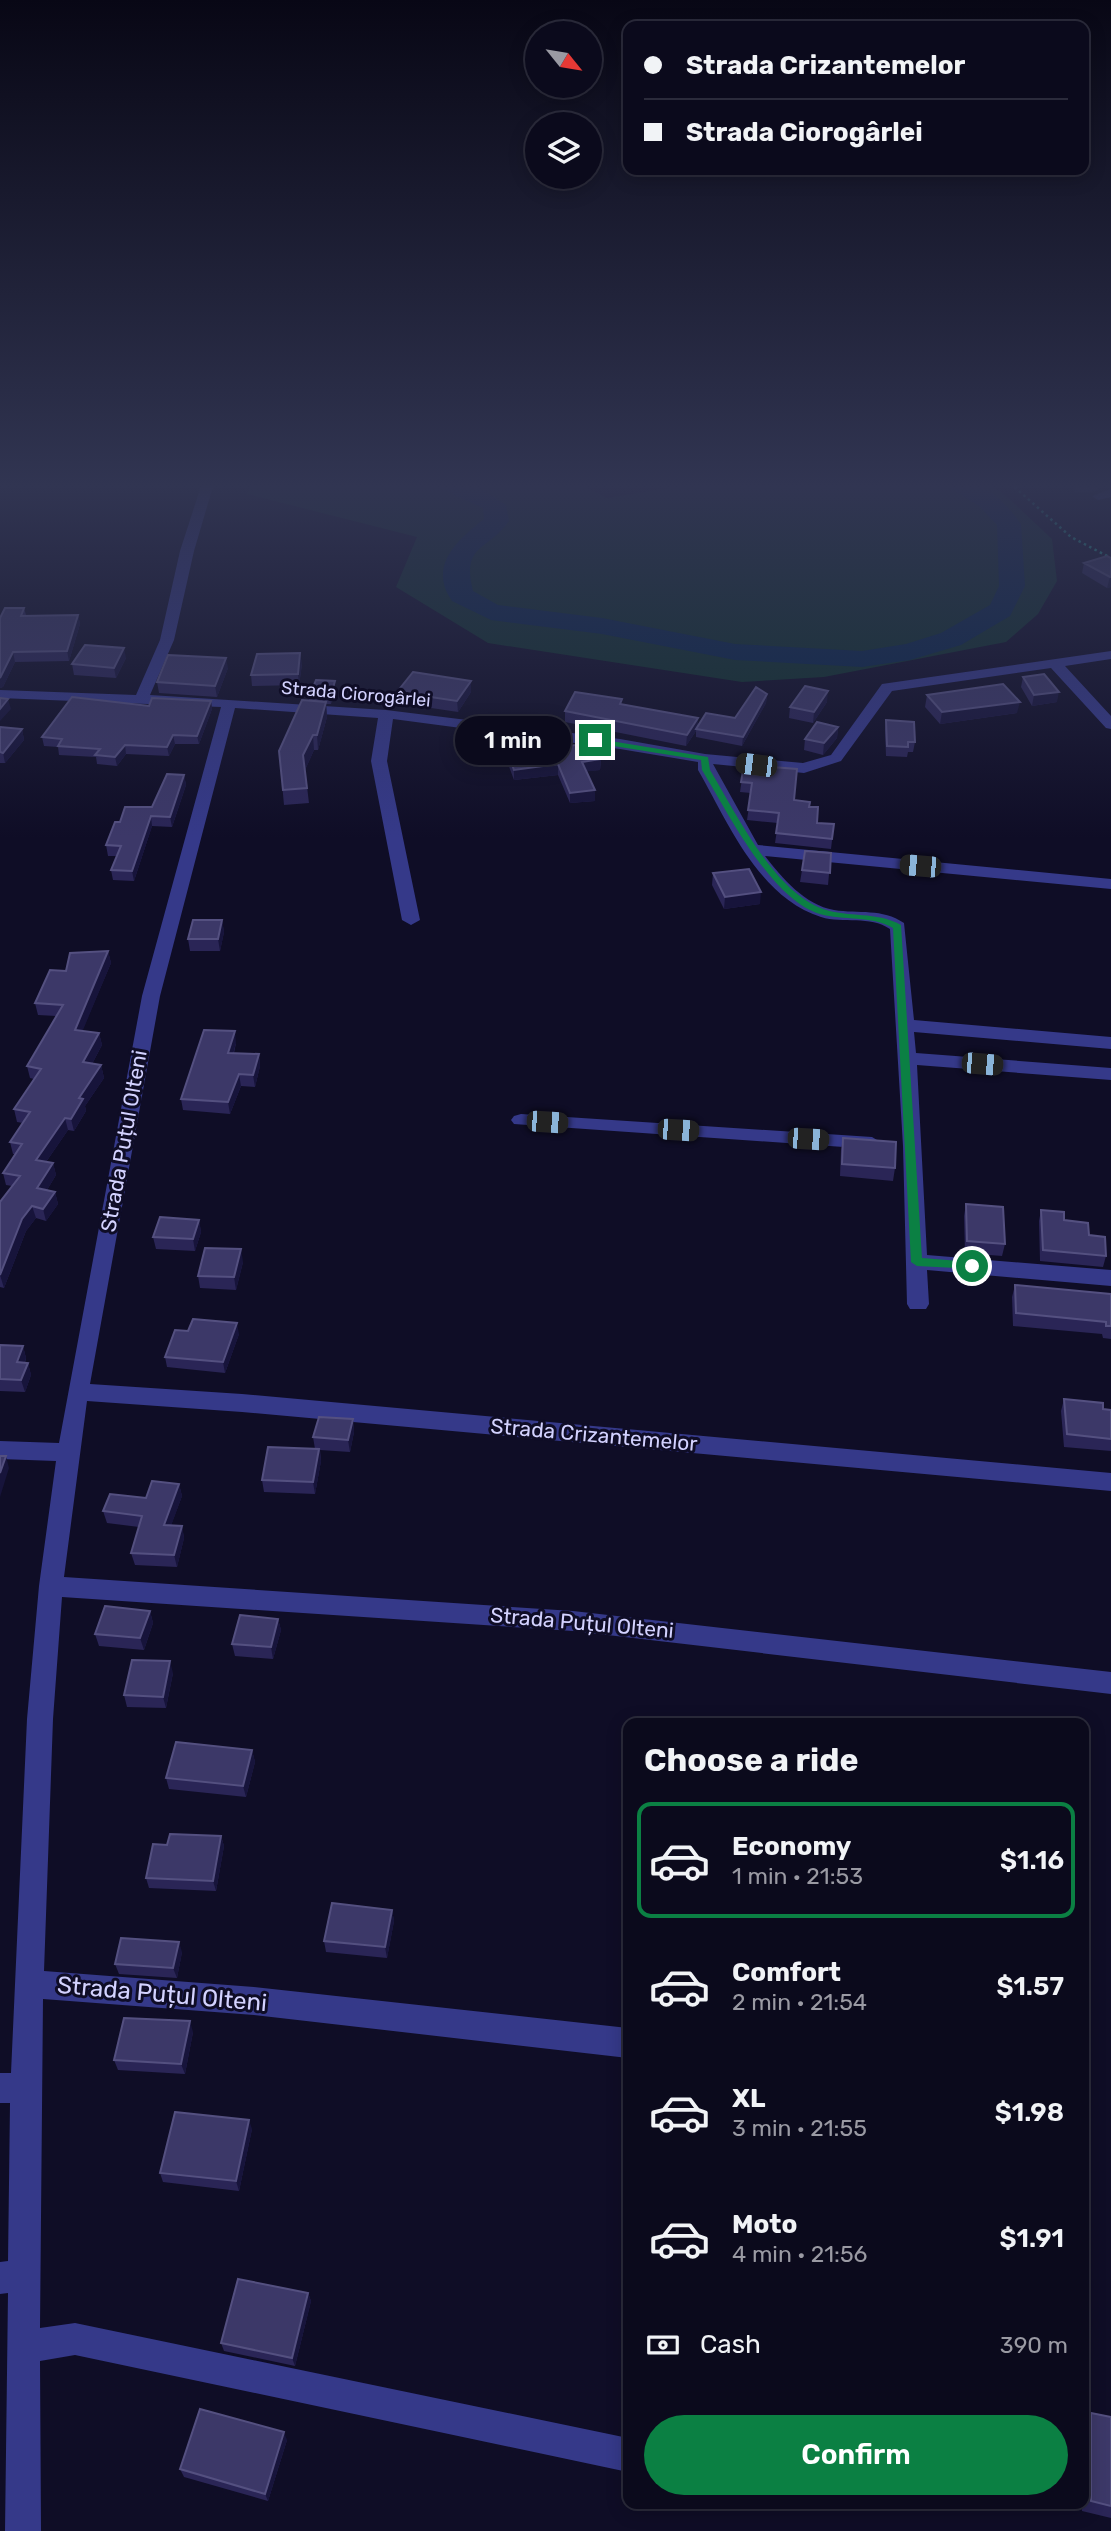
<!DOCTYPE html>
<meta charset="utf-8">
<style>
body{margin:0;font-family:Rubik,sans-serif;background:#191829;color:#f1f3f6;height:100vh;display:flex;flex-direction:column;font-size:26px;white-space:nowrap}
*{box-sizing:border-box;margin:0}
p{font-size:23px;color:#9a9aa3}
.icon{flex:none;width:38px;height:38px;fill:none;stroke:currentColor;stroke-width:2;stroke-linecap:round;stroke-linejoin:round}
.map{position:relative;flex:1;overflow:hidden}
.side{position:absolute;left:623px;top:1718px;width:466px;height:791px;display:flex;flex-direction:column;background:#0b0a1c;border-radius:14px;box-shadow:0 4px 18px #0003,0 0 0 2px #2b2b3b}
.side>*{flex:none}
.hud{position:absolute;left:623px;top:21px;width:466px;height:154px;border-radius:14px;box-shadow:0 4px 18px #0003,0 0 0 2px #2b2b3b;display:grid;align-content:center;height:154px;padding:0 21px;background:#0b0a1c}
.needle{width:46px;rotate:120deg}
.tools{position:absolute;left:525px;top:21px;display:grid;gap:14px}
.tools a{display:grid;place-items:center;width:77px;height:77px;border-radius:50%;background:#0b0a1c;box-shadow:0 4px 18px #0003,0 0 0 2px #2b2b3b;font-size:35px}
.end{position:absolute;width:32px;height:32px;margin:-16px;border:9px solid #0b8043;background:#fff;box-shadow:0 0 0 4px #fff}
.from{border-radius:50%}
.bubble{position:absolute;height:49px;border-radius:24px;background:#0b0a1c;box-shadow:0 4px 18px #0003,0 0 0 2px #2b2b3b;font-size:23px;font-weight:600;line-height:49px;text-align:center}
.car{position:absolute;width:21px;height:42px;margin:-21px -10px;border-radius:9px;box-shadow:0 0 5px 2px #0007;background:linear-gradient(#222 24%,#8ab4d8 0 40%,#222 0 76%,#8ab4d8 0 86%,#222 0)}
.hud b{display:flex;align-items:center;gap:24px;height:66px;font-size:26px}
.hud b+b{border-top:2px solid #2b2b3b}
.hud i{width:18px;height:18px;background:#f1f3f6}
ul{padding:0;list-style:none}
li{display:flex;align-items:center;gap:21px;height:116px;margin:0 14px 10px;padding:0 7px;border:4px solid transparent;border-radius:14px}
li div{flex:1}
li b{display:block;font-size:26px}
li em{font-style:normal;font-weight:600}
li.on{border-color:#0b8043}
li>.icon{width:63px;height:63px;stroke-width:1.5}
h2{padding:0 21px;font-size:32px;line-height:84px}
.pay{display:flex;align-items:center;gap:18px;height:77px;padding:0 21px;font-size:26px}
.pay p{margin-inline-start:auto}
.cta{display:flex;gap:14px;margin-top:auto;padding:14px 21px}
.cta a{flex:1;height:80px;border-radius:42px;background:#0b8043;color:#fff;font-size:28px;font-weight:600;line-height:80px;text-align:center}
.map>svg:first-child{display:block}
</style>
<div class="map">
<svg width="1111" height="2531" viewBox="0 0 1111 2531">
<rect width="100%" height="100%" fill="#0f0d26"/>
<path fill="#10312d" d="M250,483H578L607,498L700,483H987L1004,494L1052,539L1057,581L1038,614L1006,642L824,677L742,682L488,643L396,587L417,537L247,494Z"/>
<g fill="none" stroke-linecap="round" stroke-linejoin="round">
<path fill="#08264a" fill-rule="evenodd" d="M435,483H473L506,505L509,521C488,551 461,544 473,591L498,605L602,618L735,644L862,651L906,644L941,633L990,605L999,586L997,525L979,506L942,483C951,483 963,481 972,483C991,488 1010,508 1021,524L1025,586L1010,616L961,645L910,660L862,667L735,660L602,634L491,620L452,601C427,565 459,539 484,519L483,508C471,502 442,491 435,483Z"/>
<path stroke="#26bfa9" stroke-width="2.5" stroke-dasharray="2.5 3.5" stroke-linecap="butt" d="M1010,483L1071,537L1111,558"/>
<path fill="#353989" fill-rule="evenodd" d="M202,483H214L194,551L174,640L150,695L386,710L620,739L705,754L803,763L831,755L882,684L1111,651V659L1065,666L1111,716V729L1106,728L1051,668L892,691L841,761L804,773L713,764L758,845L1111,879V889L765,856C782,878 805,905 834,910C859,914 882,908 904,923L914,1020L1111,1037V1049L914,1032L916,1053L1111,1068V1080L917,1065L927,1255L1111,1270V1286L927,1270L929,1304L926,1309H910L907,1304L903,1146L890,929C870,915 843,924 821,917C758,897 728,822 698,770V762L620,749L393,719L387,761L420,920L411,925L402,920L371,761L378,718L235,708L160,996L90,1384L242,1394L1111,1473V1491L242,1412L87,1401L64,1577L573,1611L1111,1672V1694L573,1631L62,1597L53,1719L44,1971L254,1987L628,2028V2058L254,2015L43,1999L40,2328L75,2323L628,2438V2472L75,2355L40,2361L41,2531H5L8,2293L0,2294V2262L8,2261L10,2103H0V2073H11L27,1719L39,1586L56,1461L0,1459V1441L59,1443L142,996L221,707L0,698V690L136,695L160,640L180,551Z
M1111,489V497L1098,500L1092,496Z
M521,1114L872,1137L882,1143L872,1149L514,1124L511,1120L514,1116Z"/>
</g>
<path fill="#2a2556" d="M1070,483H1098L1097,491L1076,493Z
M1111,558V587L1107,588L1082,573L1084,563Z
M24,608L26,615H78L80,624L69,661L15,662L3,687L0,688V618Z
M126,658L116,678L74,675L72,664Z
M302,664L299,685L252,686L251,675Z
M228,668L217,697L159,693L157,682Z
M1023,677L1057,702L1032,706L1021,687Z
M335,686L331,704H326L327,717L318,750H314L305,770L309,803L284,805L279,751L309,701V697Z
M397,692H471L458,712L398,703Z
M767,694L766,703L742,746L696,737V731L686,746L565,722V711L622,704L698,718V726L735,718Z
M927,695L1017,713L940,724L925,707Z
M211,701L212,709L199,744H175L169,756L126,754L117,766L97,764L96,757L59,755L58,747L44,746L42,737L149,706Z
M827,702L813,723L789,718L790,707Z
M886,720L915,742L913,752H908L907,757L886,756L885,730Z
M0,727L22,729L24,740L5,763H0Z
M838,727L837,738L823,755L804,750L805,739Z
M470,731L496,748V760L477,762L470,742Z
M507,751L601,759L600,770L587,771L595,790V801L570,803L558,775L514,780L507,761Z
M744,765L794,800L809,807L817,823L834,824L831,849L775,843L778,823L747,820L751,793L740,792Z
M184,775L186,785L172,827L152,826L134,881L113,880L111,870L117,856H108L106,845L152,807Z
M831,853L828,885L800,882L802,870Z
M713,873L760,904L724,909L712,885Z
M222,920L224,932L220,951H190L188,939Z
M108,951L111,963L82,1031L99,1033L102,1045L92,1064L101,1065L104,1078L85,1106L86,1111L74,1131L68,1130L46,1162L53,1163L56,1175L47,1190L55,1192L58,1204L46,1221L36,1218L26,1231L4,1288L0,1287V1202L12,1186L6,1185L3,1173L15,1154H13L10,1142L23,1123L17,1122L14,1109L34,1079L30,1078L27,1066L56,1016L38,1015L35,1003L66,971Z
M236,1043L234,1053L259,1054L260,1066L255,1087L241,1086L230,1114L183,1110L181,1099Z
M843,1138L895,1168L893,1181L840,1176L841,1150Z
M966,1204L1005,1244L1002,1256L965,1253L964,1216Z
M1041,1210L1089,1235L1106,1256L1103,1267L1040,1261L1039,1221Z
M199,1220L201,1232L195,1251L156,1249L153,1237Z
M243,1262L236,1290L200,1288L198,1276Z
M1015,1285L1111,1294V1339L1103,1338L1102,1334L1013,1326L1012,1297Z
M188,1331L239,1334L225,1373L167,1367L165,1357Z
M0,1345L23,1346L26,1358L25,1363H28L31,1375L25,1392L0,1391Z
M1064,1399L1103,1409L1111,1410V1451L1064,1447L1061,1411Z
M353,1419L354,1432L350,1452L320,1450L321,1461L315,1494L264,1492L262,1480L315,1449L313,1437Z
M179,1484L182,1496L171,1525L182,1526L184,1538L177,1567L135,1565L131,1553L139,1527L107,1523L103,1511L146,1498Z
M150,1611L153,1623L144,1650L99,1646L95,1634Z
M278,1619L281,1630L273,1659L235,1656L232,1644Z
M173,1673L166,1708L127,1707L124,1695Z
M252,1750L255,1762L246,1797L169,1789L166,1778Z
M221,1836L224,1846L216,1891L149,1888L146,1878L167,1845Z
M392,1910L394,1921L387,1958L326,1952L324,1941Z
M182,1952L177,1978L119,1974L115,1964Z
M193,2032L185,2074L118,2070L114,2060Z
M252,2129L239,2191L163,2182L160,2173Z
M308,2293L311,2301L295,2366L224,2351L221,2343Z
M1091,2413L1111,2417V2518L1082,2511V2504H1083V2424Z
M287,2440L268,2501L184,2477L180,2469Z"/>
<path fill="#17143b" d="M1110,577H1111V587L1107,588Z
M78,615L80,624L69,661L67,651Z
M124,648L126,658L116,678L114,668Z
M13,652L15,662L3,687L0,688V678Z
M300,653L302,664L299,685L298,674Z
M226,658L228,668L217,697L215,686Z
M335,681V686L331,704L330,698Z
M471,681V692L458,712L457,701Z
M828,691L827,702L813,723L814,712Z
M1059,692L1057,702L1032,706L1034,695Z
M767,694L766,703L742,746L743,737Z
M8,699L11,709L0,721V709Z
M211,701L212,709L199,744L197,736Z
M326,702L327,717L318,750L317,735Z
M1020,702L1017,713L940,724L942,712Z
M698,718V729H696V731L686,746L687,735Z
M838,727L837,738L823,755L824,743Z
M22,729L24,740L5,763L3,753Z
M173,735L175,744L169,756L167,747Z
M313,735L314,750L305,770L303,755Z
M125,745L126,754L117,766L115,757Z
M496,748V760L477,762V750Z
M601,759L600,770L582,772V762Z
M558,764V775L514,780V770Z
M184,775L186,785L172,827L170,817Z
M595,790V801L570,803V793Z
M151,816L152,826L134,881L132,871Z
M761,892L760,904L724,909L725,897Z
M222,920L224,932L220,951L218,939Z
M108,951L111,963L78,1042L75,1030Z
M235,1031L236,1043L230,1065L228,1053Z
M99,1033L102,1045L86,1075L83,1062Z
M259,1054L260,1066L255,1087L253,1075Z
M101,1065L104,1078L85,1106L86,1111L74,1131L71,1119L79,1098Z
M239,1074L241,1086L230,1114L228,1102Z
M65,1118L68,1130L39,1172L36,1160Z
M53,1163L56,1175L41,1200L37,1188Z
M55,1192L58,1204L46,1221L43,1209Z
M32,1206L36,1218L26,1231L4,1288L0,1275L22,1219Z
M199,1220L201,1232L195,1251L193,1239Z
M241,1249L243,1262L236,1290L234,1277Z
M237,1323L239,1334L225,1373L223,1362Z
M23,1346L26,1358L20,1374L17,1362Z
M28,1363L31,1375L25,1392L21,1380Z
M353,1419L354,1432L350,1452L348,1440Z
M319,1449L321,1461L315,1494L313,1482Z
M6,1456L9,1468L0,1497V1473Z
M179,1484L182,1496L167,1537L164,1525Z
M182,1526L184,1538L177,1567L174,1555Z
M150,1611L153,1623L144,1650L140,1638Z
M278,1619L281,1630L273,1659L271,1647Z
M170,1661L173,1673L166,1708L163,1697Z
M252,1750L255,1762L246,1797L243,1786Z
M221,1836L224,1846L216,1891L213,1881Z
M392,1910L394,1921L387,1958L385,1947Z
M179,1942L182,1952L177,1978L173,1968Z
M190,2021L193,2032L185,2074L181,2064Z
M249,2120L252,2129L239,2191L236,2181Z
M308,2293L311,2301L295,2366L292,2358Z
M284,2432L287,2440L268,2501L265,2494Z"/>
<path fill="#3c3868" stroke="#545080" stroke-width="2" d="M1107,556L1111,558V577H1110L1084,563Z
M5,608H24L21,616L78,615L67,651L13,652L0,678V618Z
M85,645L124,648L114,668L72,664Z
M300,653L298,674L251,675L257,654Z
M168,655L226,658L215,686L157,682Z
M413,672L471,681L457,701L397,692Z
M1044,674L1059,692L1034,695L1023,677Z
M316,680L335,681L330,698L309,697Z
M1003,684L1020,702L942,712L927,695Z
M805,686L828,691L814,712L790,707Z
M756,687L767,694L743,737L696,729L706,713L735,718Z
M575,692L622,699L620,704L698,718L687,735L565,711Z
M72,697L149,706L152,698L211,701L197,736L173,735L167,747L125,745L115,757L95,755L100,749L58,746L62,739L42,737Z
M0,698L8,699L0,709Z
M302,700L326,702L317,735H313L303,755L307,788L283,790L279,751Z
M886,720L914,722L915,742H908V747L887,746Z
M817,722L838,727L824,743L805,739Z
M0,727L22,729L3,753L0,752Z
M489,729L496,748L477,750L470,731Z
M599,743L601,759L582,762L595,790L570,793L558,764L514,770L507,751Z
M744,765L797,769L794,800L810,802L809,807H818L817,823L834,824L832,839L776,833L779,813L748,810L752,783L741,782Z
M167,774L184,775L170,817L151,816L132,871L111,870L121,846L106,845L115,822H120L125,807H152Z
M805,851L831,853L830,873L802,870Z
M749,869L761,892L725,897L713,873Z
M193,920H222L218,939H188Z
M108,951L75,1030L99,1033L83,1062L101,1065L79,1098L83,1099L71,1119L65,1118L36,1160L53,1163L37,1188L55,1192L43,1209L32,1206L22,1219L0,1275V1202L20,1176L3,1173L22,1144L10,1142L30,1112L14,1109L41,1069L27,1066L63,1005L35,1003L50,970L66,971L70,953Z
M204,1030L235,1031L228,1053L259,1054L253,1075L239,1074L228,1102L181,1099Z
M843,1138L896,1142L895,1168L842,1164Z
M966,1204L1003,1207L1005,1244L967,1241Z
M1041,1210L1064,1212V1220L1088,1223L1089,1235L1105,1237L1106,1256L1043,1250Z
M160,1217L199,1220L193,1239L153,1237Z
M205,1248L241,1249L234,1277L198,1276Z
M1015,1285L1111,1294V1326H1106V1322L1016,1313Z
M193,1319L237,1323L223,1362L165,1357L175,1330L188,1331Z
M0,1345L23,1346L17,1362L28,1363L21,1380L0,1379Z
M1064,1399L1103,1403V1409L1111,1410V1439L1067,1434Z
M319,1417L353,1419L348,1440L313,1437Z
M268,1447L319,1449L313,1482L262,1480Z
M0,1456H6L0,1473Z
M152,1481L179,1484L164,1525L182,1526L174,1555L131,1553L142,1516L103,1511L110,1494L146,1498Z
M105,1606L150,1611L140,1638L95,1634Z
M240,1615L278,1619L271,1647L232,1644Z
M132,1660L170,1661L163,1697L124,1695Z
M176,1742L252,1750L243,1786L166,1778Z
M170,1834L221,1836L213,1881L146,1878L153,1844L167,1845Z
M332,1903L392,1910L385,1947L324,1941Z
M121,1938L179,1942L173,1968L115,1964Z
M124,2018L190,2021L181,2064L114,2060Z
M175,2112L249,2120L236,2181L160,2173Z
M238,2279L308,2293L292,2358L221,2343Z
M200,2409L284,2432L265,2494L180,2469Z
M1091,2413L1111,2417V2506L1091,2501Z"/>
<linearGradient id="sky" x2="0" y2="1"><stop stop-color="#080715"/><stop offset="0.58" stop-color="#313552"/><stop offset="1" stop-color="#313552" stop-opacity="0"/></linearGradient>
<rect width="1111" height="838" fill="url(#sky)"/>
<path fill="#0b8043" d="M592,738L708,757L710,770C736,813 773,891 823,909C849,918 876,911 901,925L922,1258L972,1262L976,1263V1269L917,1266L911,1262L893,928C871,915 844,921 820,914C771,900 727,811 702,770L701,760L595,743Z"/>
<g text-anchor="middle" stroke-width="6" stroke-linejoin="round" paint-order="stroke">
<g font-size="18" fill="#d3d2ff" stroke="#0f0d26">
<text transform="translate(356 694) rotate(5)" y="6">Strada Ciorogârlei</text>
</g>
<g font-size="21" fill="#d3d2ff" stroke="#0f0d26">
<text transform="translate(124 1141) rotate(-80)" y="7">Strada Puțul Olteni</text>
<text transform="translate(594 1435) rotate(5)" y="7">Strada Crizantemelor</text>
<text transform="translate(582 1623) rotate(5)" y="7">Strada Puțul Olteni</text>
</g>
<g font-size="24" fill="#d3d2ff" stroke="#0f0d26">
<text transform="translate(162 1994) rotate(5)" y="8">Strada Puțul Olteni</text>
</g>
</g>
</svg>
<div class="tools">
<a><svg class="needle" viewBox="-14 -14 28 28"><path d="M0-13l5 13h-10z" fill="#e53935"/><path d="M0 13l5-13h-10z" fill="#9a9aa3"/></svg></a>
<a><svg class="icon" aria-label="layers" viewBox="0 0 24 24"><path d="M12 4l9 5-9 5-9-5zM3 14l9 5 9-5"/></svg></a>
</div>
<i class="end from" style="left:972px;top:1266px"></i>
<i class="end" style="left:595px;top:740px"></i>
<div class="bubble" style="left:455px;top:716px;width:116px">1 min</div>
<i class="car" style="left:756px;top:765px;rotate:277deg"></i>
<i class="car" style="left:920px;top:866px;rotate:275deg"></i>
<i class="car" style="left:982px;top:1064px;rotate:95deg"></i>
<i class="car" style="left:547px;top:1122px;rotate:94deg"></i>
<i class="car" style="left:678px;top:1130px;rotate:94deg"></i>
<i class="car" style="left:808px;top:1139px;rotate:94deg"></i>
<div class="hud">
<b><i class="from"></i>Strada Crizantemelor</b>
<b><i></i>Strada Ciorogârlei</b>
</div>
<section class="side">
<h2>Choose a ride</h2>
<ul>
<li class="on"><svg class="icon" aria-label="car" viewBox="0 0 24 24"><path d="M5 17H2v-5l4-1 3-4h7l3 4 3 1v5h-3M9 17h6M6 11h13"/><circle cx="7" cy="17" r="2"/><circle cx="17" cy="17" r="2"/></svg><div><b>Economy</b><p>1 min · 21:53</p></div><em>$1.16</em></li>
<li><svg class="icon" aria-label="car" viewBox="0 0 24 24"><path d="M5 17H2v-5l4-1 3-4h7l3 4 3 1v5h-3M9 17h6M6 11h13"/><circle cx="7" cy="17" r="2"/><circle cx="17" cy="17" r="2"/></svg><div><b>Comfort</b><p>2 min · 21:54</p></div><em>$1.57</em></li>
<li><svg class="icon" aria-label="car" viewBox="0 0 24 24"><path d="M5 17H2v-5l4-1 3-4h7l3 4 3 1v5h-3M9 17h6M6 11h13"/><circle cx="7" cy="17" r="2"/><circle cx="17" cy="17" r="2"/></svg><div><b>XL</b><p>3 min · 21:55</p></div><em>$1.98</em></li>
<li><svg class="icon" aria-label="car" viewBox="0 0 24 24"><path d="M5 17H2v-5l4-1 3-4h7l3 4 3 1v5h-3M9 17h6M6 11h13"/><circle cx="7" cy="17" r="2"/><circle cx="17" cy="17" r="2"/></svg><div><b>Moto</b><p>4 min · 21:56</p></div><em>$1.91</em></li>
</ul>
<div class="pay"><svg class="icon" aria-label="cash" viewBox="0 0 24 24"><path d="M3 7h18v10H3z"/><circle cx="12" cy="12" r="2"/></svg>Cash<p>390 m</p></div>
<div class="cta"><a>Confirm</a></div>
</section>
</div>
